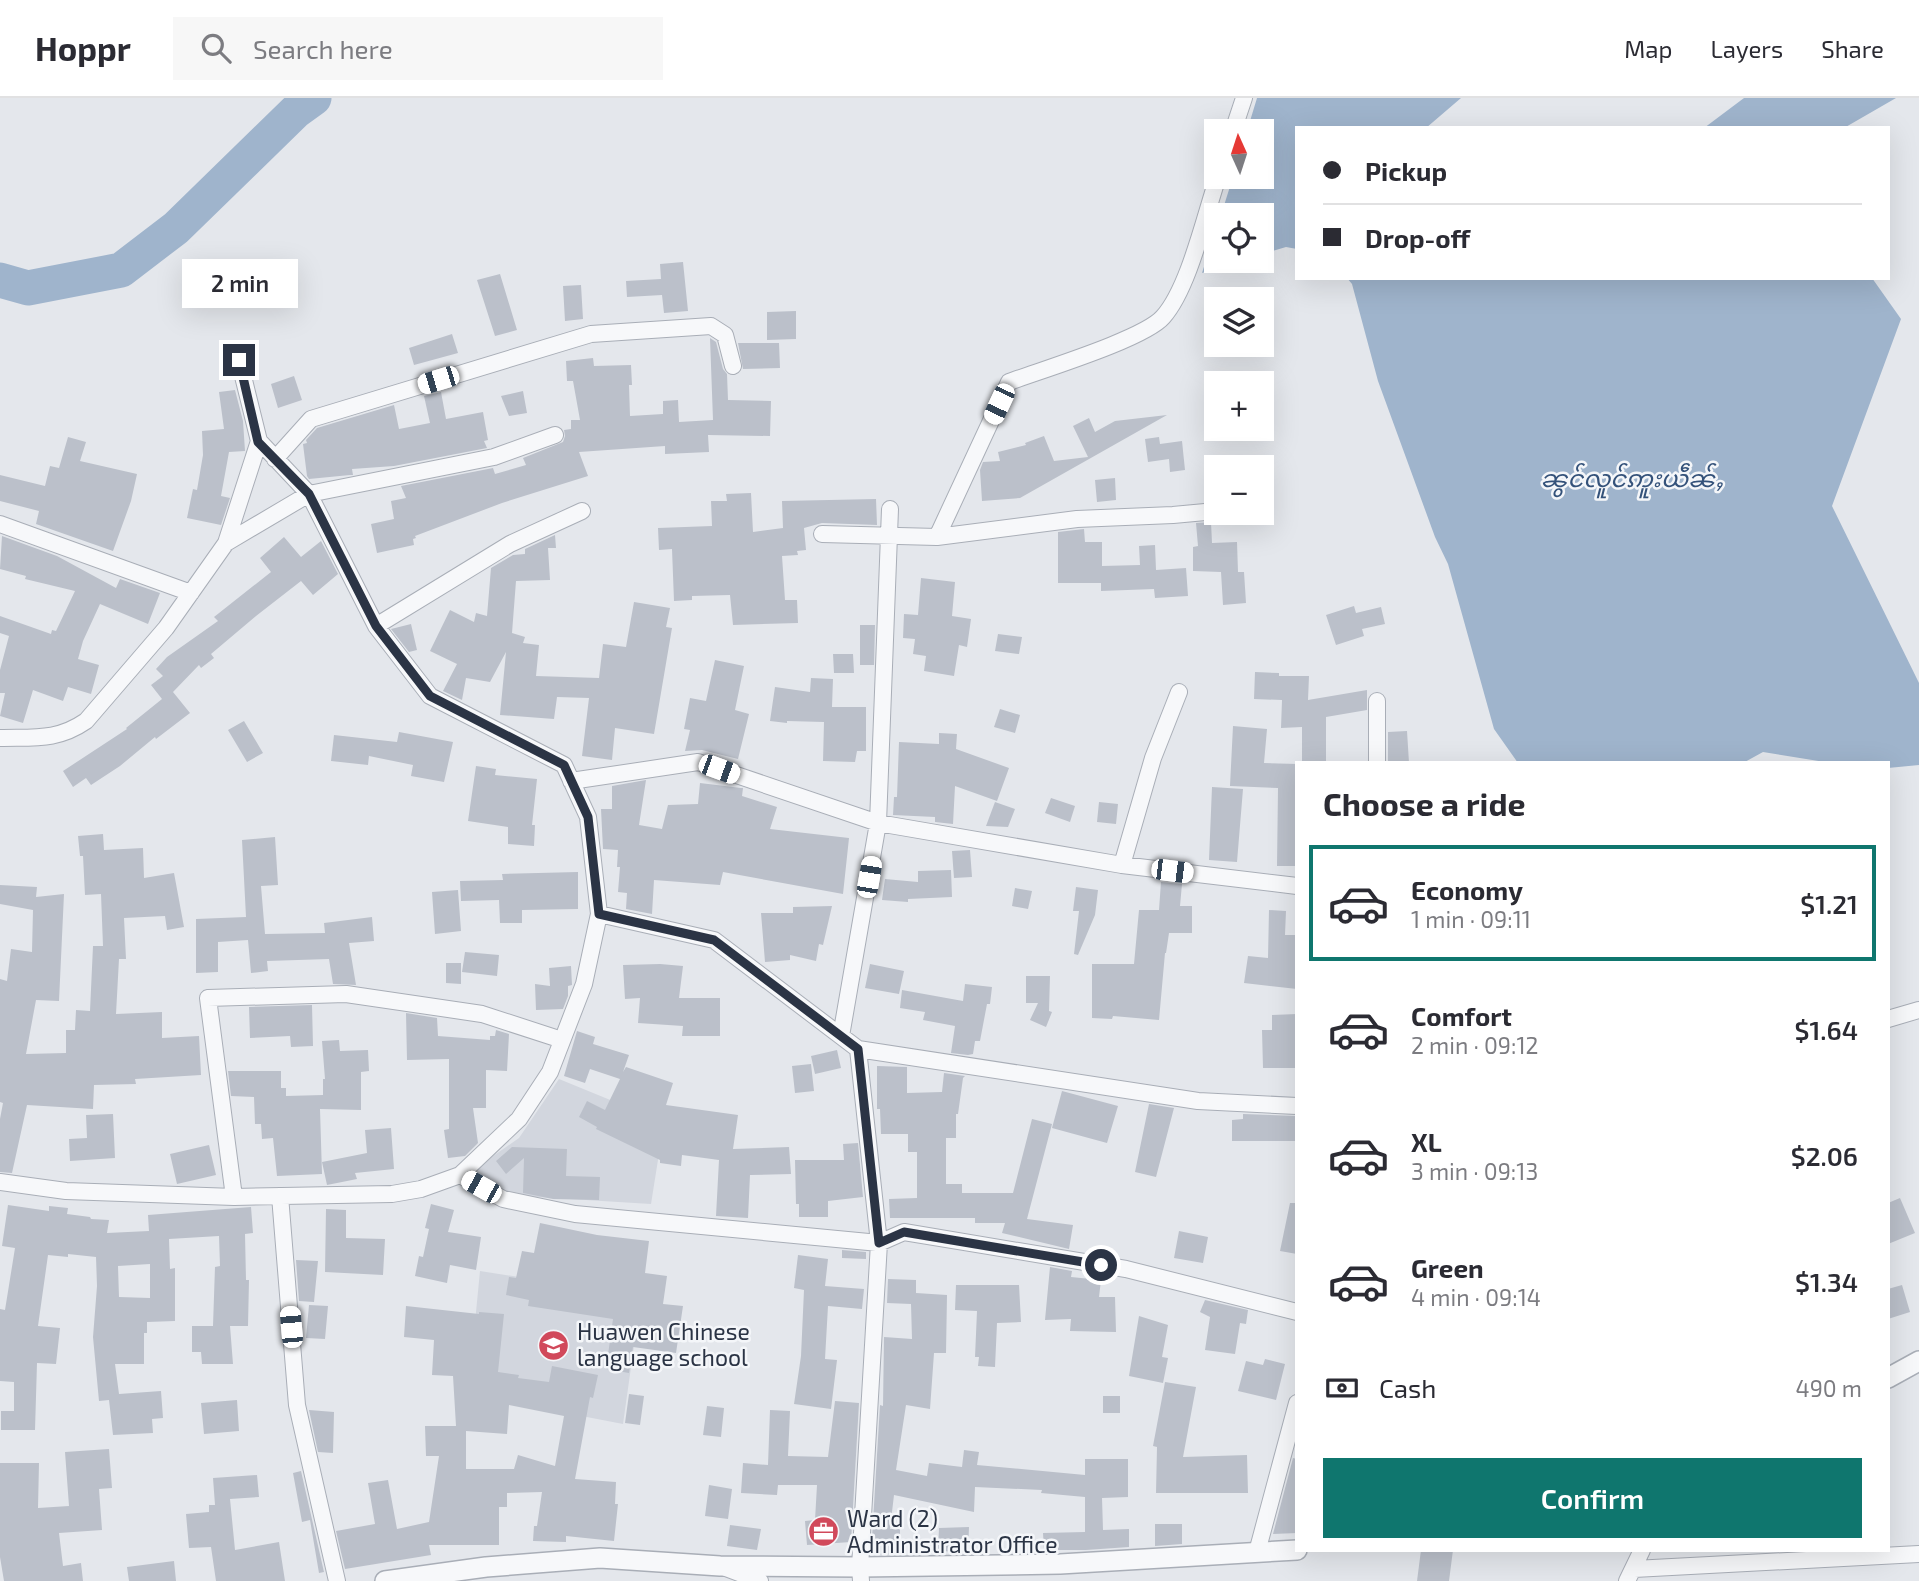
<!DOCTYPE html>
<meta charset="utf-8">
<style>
body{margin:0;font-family:"Exo 2","Noto Sans Myanmar",sans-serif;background:#f7f7f7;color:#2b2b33;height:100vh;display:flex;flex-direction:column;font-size:26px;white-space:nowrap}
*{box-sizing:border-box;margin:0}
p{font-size:23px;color:#7c7c81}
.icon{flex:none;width:38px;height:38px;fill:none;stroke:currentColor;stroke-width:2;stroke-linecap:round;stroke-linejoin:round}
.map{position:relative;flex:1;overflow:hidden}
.details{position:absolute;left:1295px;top:663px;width:595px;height:791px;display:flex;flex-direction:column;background:#fff;border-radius:0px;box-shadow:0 7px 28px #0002}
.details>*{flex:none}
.top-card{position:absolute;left:1295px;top:28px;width:595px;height:154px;border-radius:0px;box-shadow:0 7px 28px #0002;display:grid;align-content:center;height:154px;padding:0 28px;background:#fff}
.needle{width:46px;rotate:357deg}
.fabs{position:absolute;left:1204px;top:21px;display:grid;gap:14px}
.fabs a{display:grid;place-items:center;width:70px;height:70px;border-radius:0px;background:#fff;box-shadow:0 7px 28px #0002;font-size:35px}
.end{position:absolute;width:32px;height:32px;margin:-16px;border:9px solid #2b3445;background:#fff;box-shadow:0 0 0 4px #fff}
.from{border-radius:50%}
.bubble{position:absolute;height:49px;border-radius:0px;background:#fff;box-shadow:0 7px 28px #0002;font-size:23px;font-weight:600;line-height:49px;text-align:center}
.car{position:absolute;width:21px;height:42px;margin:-21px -10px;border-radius:9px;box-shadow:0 0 5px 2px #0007;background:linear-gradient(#fff 24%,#345 0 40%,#fff 0 76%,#345 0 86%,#fff 0)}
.top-card b{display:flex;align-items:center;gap:24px;height:66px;font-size:26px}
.top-card b+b{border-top:2px solid #e1e1e2}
.top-card i{width:18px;height:18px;background:#2b2b33}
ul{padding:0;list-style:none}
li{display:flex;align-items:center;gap:21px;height:116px;margin:0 14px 10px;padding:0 14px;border:4px solid transparent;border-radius:0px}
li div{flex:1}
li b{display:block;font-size:26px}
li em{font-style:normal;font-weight:600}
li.selected{border-color:#0f766e}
li>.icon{width:63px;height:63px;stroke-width:1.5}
h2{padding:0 28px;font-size:32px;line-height:84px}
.pay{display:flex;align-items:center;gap:18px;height:77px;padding:0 28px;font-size:26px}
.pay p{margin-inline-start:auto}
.action{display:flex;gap:14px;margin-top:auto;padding:14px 28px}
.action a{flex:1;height:80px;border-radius:0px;background:#0f766e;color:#fff;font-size:28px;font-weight:600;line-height:80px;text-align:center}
header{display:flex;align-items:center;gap:42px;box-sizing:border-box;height:98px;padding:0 35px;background:#fff;border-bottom:2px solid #e1e1e2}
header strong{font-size:33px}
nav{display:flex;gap:38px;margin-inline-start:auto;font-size:24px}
.search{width:490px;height:63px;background:#f7f7f7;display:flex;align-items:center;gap:18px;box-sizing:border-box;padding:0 24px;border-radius:0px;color:#7c7c81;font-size:26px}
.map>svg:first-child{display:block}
</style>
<header>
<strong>Hoppr</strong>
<div class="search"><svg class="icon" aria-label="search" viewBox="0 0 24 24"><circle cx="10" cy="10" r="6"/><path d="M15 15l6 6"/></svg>Search here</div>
<nav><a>Map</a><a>Layers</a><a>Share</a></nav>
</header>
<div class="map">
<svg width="1919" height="1483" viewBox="0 0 1919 1483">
<rect width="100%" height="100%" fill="#e4e7ec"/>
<path fill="#d2d6de" d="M559,981L664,1024L651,1106L471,1095L470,1074L519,1040Z
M480,1173L641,1198L623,1326L468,1296Z"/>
<path fill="#9fb4cc" d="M1257,0H1461L1426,30H1297V151L1286,149L1262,156V117H1221L1233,79H1262V33H1247Z
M1744,0H1896L1844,30H1704Z
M1216,131V163H1241L1202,175Z
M1347,180H1872L1901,221L1832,408L1919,585V667L1888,670V665H1831L1763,654L1743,665H1518L1494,631L1448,466L1435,439L1378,283L1352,186Z"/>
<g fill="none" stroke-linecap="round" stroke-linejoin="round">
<path stroke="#9fb4cc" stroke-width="35" d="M0,182L28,190L121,172L176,130L296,13L314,0"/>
</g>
<path fill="#bbc0ca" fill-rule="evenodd" d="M683,164L688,213L664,215L662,197L627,199L626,183L661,181L660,166Z
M500,176L517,232L495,238L477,182Z
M581,187L583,221L565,223L563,188Z
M796,213V241L767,242V214Z
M452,236L458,255L414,267L409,250Z
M710,240L716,244L723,271L727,276L728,302L771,303L770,338L708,337L709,354L665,356V348L579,354L588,378L502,405L415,438L416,440L413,441L414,447L377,455L371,426L394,421L391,403L406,400L401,388L493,370L495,376L526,367L523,360L563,344L565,338L564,332L571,331V322H580L573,283H567L566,263L593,260L594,268L631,267L632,287H629L630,318L663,316V303L678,302L679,324L713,322Z
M738,245H779L780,270L743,271Z
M294,278L302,302L278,310L271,286Z
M235,292L243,323L245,353L229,354L221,398L230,400L221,427L187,420L193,391L197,392L203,357L202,333L224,331L219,294Z
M523,293L527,315L509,318L501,298Z
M441,294L446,321L483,314L488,342L484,343L487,350L394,368L352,371L353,377H350L309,381L307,378L303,346L307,345L306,342L317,330L394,307L399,331L430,325L424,298Z
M1167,317L1020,400L982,403L980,372L983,364L1000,363L998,354L1026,347L1025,345L1044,338L1054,363L1088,359L1073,328L1089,320L1095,334L1115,323Z
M68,339L86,344L80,363L137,376L131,403L113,453L36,426L39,413L0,403V377L45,388L50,368L59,370Z
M1159,339L1160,346L1182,343L1185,372L1170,374L1169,361L1148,364L1145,341Z
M1115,380L1116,402L1097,404L1095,382Z
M751,395L753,434L783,430L782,403L876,401L877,427L822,425L804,430L806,452L797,453L798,457L782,458L785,502H797L798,525L733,527L730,497L692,498V502L674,503L672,451L659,452L658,430L712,428L711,403H727L726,396Z
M1211,424L1212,445L1237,444L1238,474H1244L1246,505L1223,507L1221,474L1193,473V449L1198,448L1196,425Z
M1084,431L1085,444H1102V468L1140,467L1139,448L1155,447L1156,472L1186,470L1188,498L1155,500L1154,491L1101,493V485H1058V434Z
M555,437L556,450H548L550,482L516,483L512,535L525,539L523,545L539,547L536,578L599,580L603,546L626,549L634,504L670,510L666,529L672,530L654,636L615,630L612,662L582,658L589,600L557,599L554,621L500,617L506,554L490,584L466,580L462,602L443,593L457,566L430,553L450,512L474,524L476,515L487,518L491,470L513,457L525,456V451Z
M2,438L57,458L116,490L120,481L160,495L148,526L100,506L83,543L78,561L99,567L91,596L68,589L63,603L33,592L23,625L0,618L5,595H0V572L9,538L0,535V518L51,536L52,532L56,533L75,493L25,481L26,478L0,471Z
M284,439L301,459L321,443L338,476L313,497L301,483L256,518L211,556L214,560L201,570L199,567L173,594L190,615L156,641L155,639L120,668L91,687L86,680L73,689L63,673L127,631L126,630L162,601L151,587L163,578L156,571L167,559L218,523L214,519L271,474L260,460Z
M921,480L955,484L952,518L971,521L967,549L959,547L954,578L924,573L926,558L913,556L915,541L903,540L904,516L918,517Z
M1354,508L1356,515L1381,509L1385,526L1362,531L1364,538L1336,547L1326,517Z
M411,526L417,552L409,554L391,531Z
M860,527H875L874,567H860Z
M998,536L1022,539L1019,556L995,553Z
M833,556H853L854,575H834Z
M715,562L744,568L735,612L749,616L738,661L702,652L685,653L690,632L684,631L690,600L706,603Z
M1255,574L1279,575V578H1309L1308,602L1367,592V612L1326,619V664H1302V629L1281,630L1282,602L1254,601Z
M811,580L833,581L832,609H866V653H857L855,664L823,663L824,624L787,623V625L770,623L775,589L810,594Z
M1000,611L1020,617L1015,635L994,629Z
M244,623L263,655L247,664L228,632Z
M1233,628L1267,631L1264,665L1297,666V768H1277L1278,690L1230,688Z
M1407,633L1409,665H1388V634Z
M399,634L453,644L444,684L411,678L413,667L369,658L368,667L331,663L334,637L397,644Z
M939,635L957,636L956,651L1009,670L997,703L955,688L953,726L935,724V719L893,717L894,699H897L899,644L939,646Z
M476,668L496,671L495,677L537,681L532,727H535L534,748L508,746V729L468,723Z
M646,682L639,727L662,731L668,707L698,706L700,685L741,690H743L742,698L777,709L770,731L849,740L843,796L723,774L720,787L654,782L652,816L626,811L627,795L618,794L620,769H617L618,752L603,751L601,711H612V688Z
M1212,689L1243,691L1237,764L1209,762Z
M1051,700L1075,708L1070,724L1045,715Z
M995,704L1015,711L1008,729L986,728Z
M1099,704L1118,706L1116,726L1097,724Z
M103,736L104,752L143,750L144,780L174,775L184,829L167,832L165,818L124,820L126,861H119L116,916L162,914V940L199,938L201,977L135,981L136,986L94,987L93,1011L27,1007L12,1075L0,1074V1021L3,1005L0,1004V881L7,883L11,851L32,854L33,812L0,806V787L37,789L36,799L64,796L59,903L36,902L26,956L66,955V932H75L76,912L90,913L93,848H103L101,796L85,797L83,758H80L78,738Z
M275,739L278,787L261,788L265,836L325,835L324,825L372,819L374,843L349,845L356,887L333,886L329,861L267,863L268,873L251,875L248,842L218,844V874L196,875V821L246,819L242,742Z
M970,752L972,779L954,780L952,753Z
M951,772L952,799L908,801V804L882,802L885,781L918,784V773Z
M578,774V811L522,812V825H500L499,802L461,803L460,783L503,782L502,776Z
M1161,784L1182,786L1180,808H1192V835H1169L1166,855H1165L1159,922L1113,918L1112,921L1092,920V866H1134L1139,812H1159Z
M1076,789L1098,792L1095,817L1078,857L1074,856L1079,813H1073Z
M1015,790L1032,793L1028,811L1012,808Z
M458,792L461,833L435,836L432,794Z
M832,808L823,847L819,846L816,863L790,857V862L765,864L761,815H793V809Z
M1269,812L1286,813L1285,837H1297V891L1244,885L1248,858L1268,860Z
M465,854L499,857L497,878L462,874Z
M446,865H461V886L446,885Z
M660,866L683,868L679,900H720V938H682L683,928L638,925L640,900L625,901L623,867Z
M870,866L904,873L899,896L865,890Z
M571,868L572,887L568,888V898L563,911L536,912L535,886L550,888L549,870Z
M1026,878H1050L1049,913L1052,914L1046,929L1030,922L1038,905H1026Z
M965,886L992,889L990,906H987L980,943H975L973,956L968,957L951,955L955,928L923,922L925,914L900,910L902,892L963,903Z
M312,907L313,948L291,949L290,938L250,940L249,909Z
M406,915L437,920L438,938L490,942V938H495L496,932L509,936L507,973L486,972V1010H473L478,1045L465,1058L448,1060L444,1032L449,1031V961L407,962Z
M1297,916V970H1263L1262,932H1272V917Z
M577,933L595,939L593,946L629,957L623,974L626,969L673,985L666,1007L738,1017L733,1051L789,1049L791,1076L750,1077L748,1120L716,1118L719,1062L682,1057L681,1068L660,1065V1062L596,1031L597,1029L579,1019L587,1003L605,1012L620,981L590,971L585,985L564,978Z
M339,942L340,953L368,952L369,973L361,974V1012L320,1011L322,1076L277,1078L273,1040L262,1041L261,1026H255L254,999L231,998L228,973H281V990H286V998L323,997V981H325L322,943Z
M837,952L841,970L815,976L811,958Z
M811,966L814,993L795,995L792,968Z
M877,968L907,969V995L942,994L944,975L965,978L963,980L958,1016H956V1040H946V1086H962V1095H1013L1032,1021L1052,1026L1027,1121L1073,1127L1069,1151L1002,1135L1005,1125H975V1120H890L889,1101L917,1100V1054H908V1036H881L880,1011H877Z
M1062,993L1118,1008L1107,1045L1052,1030Z
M1149,1006L1174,1010L1156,1079L1135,1074Z
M113,1016L115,1060L70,1063L69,1041L87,1040L86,1017Z
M1243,1016L1297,1018V1043H1232V1022L1243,1021Z
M391,1030L394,1071L355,1075L357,1081L327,1087L322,1064L367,1055L365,1032Z
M858,1045L863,1099L828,1103V1119H799V1106H796L795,1062H844L843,1046Z
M209,1047L216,1077L177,1086L170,1056Z
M512,1049L567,1051L566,1078L600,1079L599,1102L553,1101L523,1095L524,1060L506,1076L496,1063Z
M1900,1100L1915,1135L1888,1146V1105Z
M1290,1105H1297V1156L1280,1153Z
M431,1106L454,1112L448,1134L481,1139L476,1172L450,1167L447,1185L415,1178L419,1158L423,1159L429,1131L425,1130Z
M8,1107L49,1113V1108L68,1110L67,1116L90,1119L91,1121L109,1122L107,1135L149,1133L148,1117L251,1109L253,1135L245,1136L246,1182H249L248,1228H230L233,1266H202L201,1254H192V1228H213L215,1169L220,1168L219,1138L169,1141L170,1171L175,1170V1223L147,1224V1235H144V1266H115L119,1296L161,1293L163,1320L152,1321L153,1335L113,1337L109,1302L99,1303L93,1239L97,1188L96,1159L68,1156V1159L48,1157L38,1228L60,1230L56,1266L37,1265L35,1332H1V1313H14V1284L0,1283V1211L5,1212L15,1150L2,1148ZM150,1166V1200L119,1199L118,1168Z
M326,1111L346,1112V1140L385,1141L383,1177L325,1174Z
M540,1125L597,1137L649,1143L645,1175L667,1178L663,1206L683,1208L676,1255L633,1249L629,1275L606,1271L613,1221L528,1208L529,1202L506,1197L509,1179L516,1180L522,1153L534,1155Z
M1179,1133L1208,1139L1203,1165L1174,1160Z
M842,1152L866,1154V1161L842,1160Z
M798,1157L828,1161L825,1188L864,1191L862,1211L828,1208L825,1261L837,1262L831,1311L794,1306L801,1258L804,1192L794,1190Z
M296,1162L318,1163L314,1204L299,1203Z
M1050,1169L1072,1173L1071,1179L1101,1182L1099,1199H1115L1116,1234L1070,1233L1071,1221L1045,1222Z
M888,1181L916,1182V1195L947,1197L946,1255H934L930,1311L906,1307L896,1372L927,1378L929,1365L962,1369L964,1352L979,1354L977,1367L1085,1377V1361H1128V1399L1102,1400L1103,1432L1129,1431V1449L1086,1452H1044L1043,1435L1085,1434V1399L1041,1395L1042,1392L975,1389L974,1414L894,1397L890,1431H900V1456L871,1457L880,1307L883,1308L884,1239L912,1241L911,1206L887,1205Z
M956,1187H1019L1021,1224L997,1225L995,1269L978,1268L979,1259H975L977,1213L955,1212Z
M1902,1187L1910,1214L1888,1221V1191Z
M1205,1202L1248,1212L1246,1226L1240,1225L1235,1256L1205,1252L1210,1219L1200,1214Z
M309,1207L328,1208L325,1241L306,1240Z
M406,1208L479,1216V1214L504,1216L498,1274L519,1277L518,1280L549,1284L552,1268L598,1277L593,1300L590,1299L575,1381L616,1384L615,1406H618L614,1443L566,1438V1444L533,1443L534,1428H537L542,1394L507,1395V1409H499V1447H429L431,1457L345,1471L336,1433L375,1426L368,1385L388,1382L397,1431L429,1424L439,1358H426L425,1328H456L453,1278L432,1277L434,1242L404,1239ZM509,1307L564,1318L555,1368L518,1357L514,1371H466V1333L507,1336Z
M1139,1218L1168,1227L1162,1259L1168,1260L1163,1285L1129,1278Z
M1265,1261L1285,1266L1276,1302L1238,1293L1246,1263L1263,1267Z
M1165,1284L1196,1289L1183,1359L1247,1357L1248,1395H1156L1157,1349L1153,1348Z
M629,1296L644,1298L640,1327L625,1325Z
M1103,1298H1120V1315H1103Z
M237,1302L239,1333L204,1336L201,1305Z
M835,1303L859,1305L851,1444L807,1447L805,1423L815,1422L817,1387H778L777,1397L741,1395L743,1365L768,1367L770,1312L790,1313L788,1358L828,1359Z
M707,1308L724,1310L721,1339L703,1337Z
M309,1312L334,1314L333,1355L318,1354Z
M109,1351L112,1390L99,1391L102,1432L59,1435L63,1468L81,1465L83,1483H4L0,1459V1365H39L38,1410L69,1408L65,1354Z
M1293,1360L1297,1361V1435L1273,1436Z
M301,1373L324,1474L319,1475L310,1422L302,1424L293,1375Z
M257,1377L259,1399L230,1401L235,1452L279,1444L285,1483H216L211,1449L189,1450L186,1416L209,1414V1407H215L213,1380Z
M709,1387L732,1391L728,1421L705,1418Z
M1155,1426H1182V1446L1155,1448Z
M730,1427L761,1431L757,1452L727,1448Z
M969,1429L968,1454L938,1453L939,1430Z
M1421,1452H1453L1449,1483H1417Z
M174,1463L176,1483H129L127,1469Z"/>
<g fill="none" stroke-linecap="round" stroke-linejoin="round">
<defs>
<path id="minor" d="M1233,33L1244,0
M275,361L311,321L591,236L711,228L725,237L733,268
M0,426L191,495
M822,436L937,439L1077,421L1173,417L1216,413
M937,439L1009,284C1041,272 1144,241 1163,219C1189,190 1205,117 1218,79
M226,445L309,396L494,359L555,337
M376,528L510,446L582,413
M0,640C34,639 57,643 86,623L166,530L226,445L259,343
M1377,665V603
M571,683L698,664L878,725L1122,767L1297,788
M1122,767L1153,660L1179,594
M599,816L714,842L858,951L879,1145L860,1469L861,1483
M1888,921L1919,912
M841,938L878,725L890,411
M858,951L1198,1003L1297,1008
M460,1077L503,1101L575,1116L879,1145L904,1134L1126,1171L1297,1214
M0,1084L66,1093L234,1099L392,1096L421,1091L460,1077L519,1021L550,974L584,886L599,816L588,719L564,667L430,598L376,528L309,396L259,343L239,262
M280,1098L297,1307L337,1483
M234,1099L208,900L346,896L482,916L562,942
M1257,1454L1297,1305
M726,1470L760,1483
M1634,1471L1919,1456
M1627,1483L1642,1452"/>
<path id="tertiary" d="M1888,1280L1919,1263
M385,1483L486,1469L600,1460L720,1468L860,1469L1060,1466L1297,1452"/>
</defs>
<use href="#minor" stroke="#a9aeb7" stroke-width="18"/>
<use href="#tertiary" stroke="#a9aeb7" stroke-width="22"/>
<use href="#minor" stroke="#f7f8fa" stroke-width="16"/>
<use href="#tertiary" stroke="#f7f8fa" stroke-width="19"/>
</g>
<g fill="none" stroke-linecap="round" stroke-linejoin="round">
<path stroke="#2b3445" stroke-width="9" d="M239,262L258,344L309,396L376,528L430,598L564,667L588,719L599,816L714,842L858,951L879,1145L904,1134L1101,1167"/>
</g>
<defs>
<symbol id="school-disc" viewBox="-11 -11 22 22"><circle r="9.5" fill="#d1495b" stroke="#f4f6f9"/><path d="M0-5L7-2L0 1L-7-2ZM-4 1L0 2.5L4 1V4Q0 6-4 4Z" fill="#fff"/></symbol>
<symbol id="office-disc" viewBox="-11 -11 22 22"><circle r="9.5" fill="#d1495b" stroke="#f4f6f9"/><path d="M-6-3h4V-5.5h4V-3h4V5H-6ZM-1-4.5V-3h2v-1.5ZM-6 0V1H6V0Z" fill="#fff"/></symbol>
</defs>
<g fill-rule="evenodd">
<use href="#school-disc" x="536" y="1230" width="35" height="35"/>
<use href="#office-disc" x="806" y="1416" width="35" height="35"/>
</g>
<g text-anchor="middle" stroke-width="5" stroke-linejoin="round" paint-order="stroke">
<g font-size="23" fill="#2b3445" stroke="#f4f6f9" text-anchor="start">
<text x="577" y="1242">Huawen Chinese<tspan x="577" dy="26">language school</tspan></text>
<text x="847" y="1429">Ward (2)<tspan x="847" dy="26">Administrator Office</tspan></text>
</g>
<g font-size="24" font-style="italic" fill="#34527a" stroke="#f4f6f9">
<text x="1632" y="389">ၼွင်လူင်ဢူးယဵၼ်ႇ</text>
</g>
</g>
</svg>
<div class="fabs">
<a><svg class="needle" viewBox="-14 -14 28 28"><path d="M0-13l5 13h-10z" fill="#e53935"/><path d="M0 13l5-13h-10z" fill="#7c7c81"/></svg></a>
<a><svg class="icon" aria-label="locate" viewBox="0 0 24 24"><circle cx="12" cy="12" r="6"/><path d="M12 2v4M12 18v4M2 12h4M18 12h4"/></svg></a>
<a><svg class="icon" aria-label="layers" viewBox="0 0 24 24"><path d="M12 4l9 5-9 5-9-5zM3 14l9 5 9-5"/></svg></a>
<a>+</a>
<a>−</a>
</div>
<i class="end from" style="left:1101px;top:1167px"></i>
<i class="end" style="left:239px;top:262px"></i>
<div class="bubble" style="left:182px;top:161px;width:116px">2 min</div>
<i class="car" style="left:438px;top:282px;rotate:253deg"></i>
<i class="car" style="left:999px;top:306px;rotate:205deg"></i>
<i class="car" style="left:719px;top:671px;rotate:110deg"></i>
<i class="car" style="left:1172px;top:773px;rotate:97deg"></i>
<i class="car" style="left:869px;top:779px;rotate:10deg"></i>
<i class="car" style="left:481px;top:1089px;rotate:299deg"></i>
<i class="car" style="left:291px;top:1229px;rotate:355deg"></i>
<div class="top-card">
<b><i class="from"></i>Pickup</b>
<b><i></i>Drop-off</b>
</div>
<section class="details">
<h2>Choose a ride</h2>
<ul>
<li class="selected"><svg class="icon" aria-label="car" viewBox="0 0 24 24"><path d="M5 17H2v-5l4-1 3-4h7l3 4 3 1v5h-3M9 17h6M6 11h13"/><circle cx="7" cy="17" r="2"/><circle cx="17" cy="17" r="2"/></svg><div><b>Economy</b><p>1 min · 09:11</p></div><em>$1.21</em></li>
<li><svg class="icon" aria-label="car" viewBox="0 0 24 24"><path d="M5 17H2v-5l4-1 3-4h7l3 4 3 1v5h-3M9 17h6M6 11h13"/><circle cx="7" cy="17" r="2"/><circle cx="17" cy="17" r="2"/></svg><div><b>Comfort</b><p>2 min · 09:12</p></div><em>$1.64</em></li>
<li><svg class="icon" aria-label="car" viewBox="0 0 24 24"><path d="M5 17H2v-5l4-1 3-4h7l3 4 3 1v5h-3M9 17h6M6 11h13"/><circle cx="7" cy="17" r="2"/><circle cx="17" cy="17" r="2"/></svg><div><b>XL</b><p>3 min · 09:13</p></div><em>$2.06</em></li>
<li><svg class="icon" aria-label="car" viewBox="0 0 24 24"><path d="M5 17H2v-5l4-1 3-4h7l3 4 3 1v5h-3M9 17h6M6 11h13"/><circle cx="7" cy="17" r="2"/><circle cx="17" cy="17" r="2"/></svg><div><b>Green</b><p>4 min · 09:14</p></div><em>$1.34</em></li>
</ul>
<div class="pay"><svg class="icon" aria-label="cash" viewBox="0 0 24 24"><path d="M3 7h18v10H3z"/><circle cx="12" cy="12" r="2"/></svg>Cash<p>490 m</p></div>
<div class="action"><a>Confirm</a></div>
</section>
</div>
